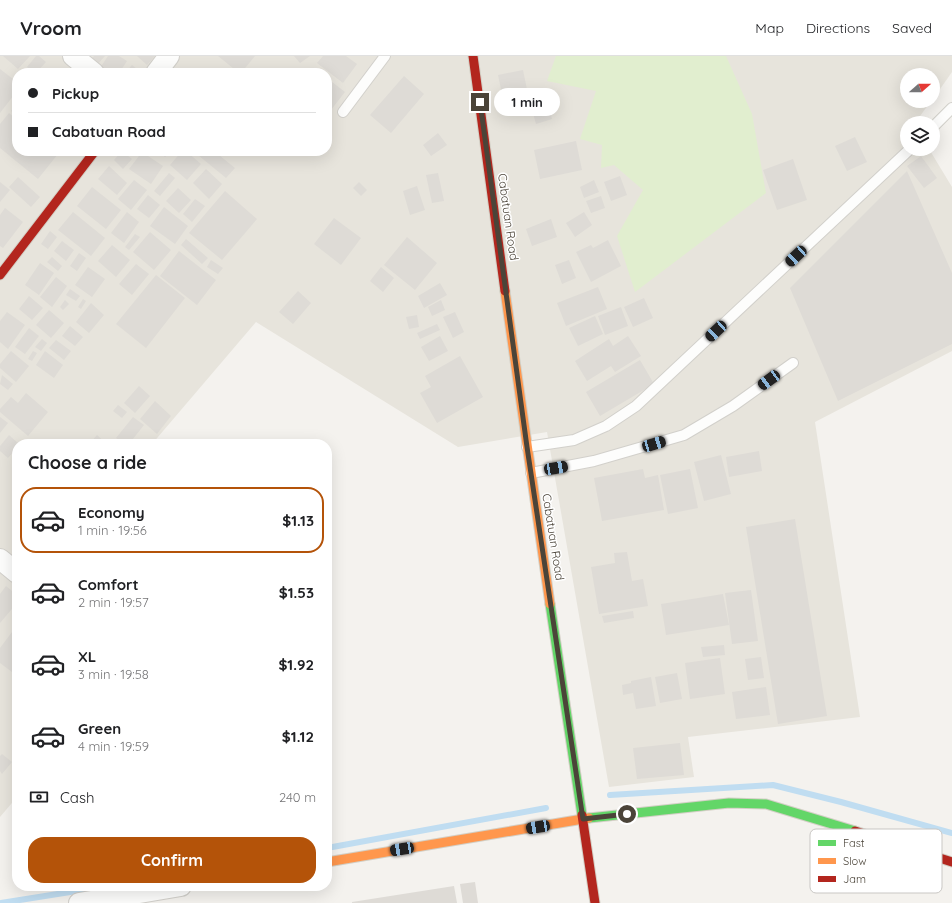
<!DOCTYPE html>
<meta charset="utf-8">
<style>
body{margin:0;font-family:Quicksand,sans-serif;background:#f2f2f2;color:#202124;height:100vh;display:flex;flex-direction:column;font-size:15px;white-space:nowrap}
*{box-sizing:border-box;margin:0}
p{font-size:13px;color:#757577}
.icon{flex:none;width:22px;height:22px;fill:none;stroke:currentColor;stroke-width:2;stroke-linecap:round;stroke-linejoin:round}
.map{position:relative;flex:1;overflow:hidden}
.panel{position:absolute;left:12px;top:383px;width:320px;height:452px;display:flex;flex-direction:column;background:#fff;border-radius:16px;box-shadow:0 4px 16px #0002}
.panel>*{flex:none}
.banner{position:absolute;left:12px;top:12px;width:320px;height:88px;border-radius:16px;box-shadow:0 4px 16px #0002;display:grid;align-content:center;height:88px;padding:0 16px;background:#fff}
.needle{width:26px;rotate:69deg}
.tools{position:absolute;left:900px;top:12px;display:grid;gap:8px}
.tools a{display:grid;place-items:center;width:40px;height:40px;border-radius:50%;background:#fff;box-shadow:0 4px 16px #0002;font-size:20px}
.end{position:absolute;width:18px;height:18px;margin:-9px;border:5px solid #4b4439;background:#fff;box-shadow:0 0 0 2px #fff}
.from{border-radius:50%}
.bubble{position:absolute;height:28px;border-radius:14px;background:#fff;box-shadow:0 4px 16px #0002;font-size:13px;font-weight:700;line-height:28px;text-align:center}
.car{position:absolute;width:12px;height:24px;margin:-12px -6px;border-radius:5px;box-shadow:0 0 3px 1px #0007;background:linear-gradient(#222 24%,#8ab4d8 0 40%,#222 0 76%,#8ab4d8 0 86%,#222 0)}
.banner b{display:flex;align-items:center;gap:14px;height:38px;font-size:15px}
.banner b+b{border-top:1px solid #e0e0e0}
.banner i{width:10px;height:10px;background:#202124}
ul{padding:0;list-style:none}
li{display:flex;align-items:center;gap:12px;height:66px;margin:0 8px 6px;padding:0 8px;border:2px solid transparent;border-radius:16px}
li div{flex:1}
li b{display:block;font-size:15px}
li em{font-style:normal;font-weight:700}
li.on{border-color:#b45309}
li>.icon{width:36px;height:36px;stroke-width:1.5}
h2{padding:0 16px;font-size:18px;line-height:48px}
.pay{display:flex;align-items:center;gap:10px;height:44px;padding:0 16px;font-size:15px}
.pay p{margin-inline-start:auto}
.action{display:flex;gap:8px;margin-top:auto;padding:8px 16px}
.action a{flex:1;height:46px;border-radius:16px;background:#b45309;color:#fff;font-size:16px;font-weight:700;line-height:46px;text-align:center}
header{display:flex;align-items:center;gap:24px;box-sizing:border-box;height:56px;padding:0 20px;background:#fff;border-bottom:1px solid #e0e0e0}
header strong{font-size:19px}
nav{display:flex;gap:22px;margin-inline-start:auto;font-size:14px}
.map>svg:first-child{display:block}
</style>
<header>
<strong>Vroom</strong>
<nav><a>Map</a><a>Directions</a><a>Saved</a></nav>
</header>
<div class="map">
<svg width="952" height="847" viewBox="0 0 952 847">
<rect width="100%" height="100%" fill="#f4f2ee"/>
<path fill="#e7e4dc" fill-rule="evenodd" d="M0,0H952V16L933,43V19H907V45H931L915,67H907V93H929L952,131V295L815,366L860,661L688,681L694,721L609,731L547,376L458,391L256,266L152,388H17V741L0,761ZM17,17H327V95H17Z"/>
<path fill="#e1eecf" d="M556,0H726L752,58L766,137L635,236L617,180L643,134L614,109L601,112L602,89L580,83L596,35L547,25Z"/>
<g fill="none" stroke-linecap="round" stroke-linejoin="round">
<path stroke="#c0ddf1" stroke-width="6" d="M610,739L773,729L841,746L952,777
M327,792L546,752
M1,847L108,830"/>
</g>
<path fill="#dedbd6" d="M3,0H30L18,13Z
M36,0H39L46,6L36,17H34L27,11Z
M94,0H105L96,10L90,4Z
M108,0H119L127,5L119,17H107L100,12Z
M137,0H155L147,9Z
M218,0H255L241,17H239Z
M294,0H310L300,7Z
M323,0H346L357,8L343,27L317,7Z
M132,9L142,17H125Z
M0,13L17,26V35L0,57Z
M523,14L529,43L504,48L498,19Z
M404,20L424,38L391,77L370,59Z
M327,22L345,36L327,59Z
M545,38L552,63L536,68L529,43Z
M17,47V60L11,55Z
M9,57L17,64V95H55L58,98L38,123L0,92V68Z
M438,77L447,89L431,100L423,89Z
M855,81L867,106L847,115L835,90Z
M576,85L582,114L540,123L534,94Z
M122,95L132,103L123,113L114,104Z
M159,95H171L165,101Z
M182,95H186L201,108L187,124L170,109Z
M200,95H214L235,112L226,122L198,99Z
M142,96L163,110L151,128L129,113Z
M921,100L937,122L924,132L907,110Z
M793,103L807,144L777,154L763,114Z
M109,110L127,127L117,139L98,123Z
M206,113L222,128L209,143L193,127Z
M907,115L952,217V288L838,345L790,232Z
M169,117L175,122L160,140L154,135Z
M438,117L444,145L432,147L426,119Z
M620,120L627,139L611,145L604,126Z
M18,121L40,141L31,151L9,131Z
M134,124L147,134L131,154L118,143Z
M594,124L599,136L584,142L580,131Z
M0,126L10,134L0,146Z
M359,126L367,134L361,140L353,132Z
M417,130L425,154L410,159L403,135Z
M92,131L121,154L106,173L77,150Z
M178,132L191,144L179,157L166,145Z
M225,135L257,163L222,204L189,177Z
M148,139L160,149L149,162L137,153Z
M601,140L605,152L591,157L586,145Z
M195,143L205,150L192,166L183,158Z
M164,151L188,170L175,188L150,170Z
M5,152L23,166L3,192L0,190V159Z
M73,156L105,182L91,200L58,174Z
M127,156L139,166L124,187L111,177Z
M584,156L592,169L575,181L566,167Z
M334,162L361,182L341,209L314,188Z
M551,163L557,181L532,190L526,173Z
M50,175L57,181L48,193L41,188Z
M150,176L171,194L154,214L133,196Z
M135,178L140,181L129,194L125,191Z
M407,181L437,207L415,234L384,209Z
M186,183L208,202L202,208L181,189Z
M608,184L621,210L591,226L576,196L591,189L593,192Z
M62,185L74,194L66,205L54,195Z
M112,189L130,204L116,221L98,205Z
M179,195L216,224L197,249L160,220Z
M79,197L86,202L77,215L70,210Z
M52,201L62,210L58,215L47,206Z
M211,204L223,212L218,218L207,211Z
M569,204L576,222L562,228L555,209Z
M40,207L54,217L39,239L25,229Z
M136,208L149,218L132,239L119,228Z
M88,211L105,223L92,241L75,229Z
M381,211L394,222L383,236L370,225Z
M156,219L185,242L146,292L116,268Z
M56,221L67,230L52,251L40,241Z
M440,227L447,239L424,252L418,240Z
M598,231L607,253L566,270L557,247Z
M70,233L80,240L76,245L66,239Z
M298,235L311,247L293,268L279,256Z
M29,240L43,252L32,264L19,253Z
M644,242L653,262L633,271L624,251Z
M83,243L86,245L81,253L78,251Z
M65,244L69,248L63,254L60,251Z
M441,244L445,254L432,260L428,251Z
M91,247L104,259L89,277L76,266Z
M621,251L628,270L605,279L598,260Z
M49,254L64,267L51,282L36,269Z
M7,256L25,269L8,293L0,286V265Z
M455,256L464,276L453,282L443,261Z
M417,259L419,271L409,273L406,261Z
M595,260L603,278L578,290L569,272Z
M437,268L440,274L420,283L417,277Z
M70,270L83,281L75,290L62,280Z
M29,272L39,280L25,298L15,291Z
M440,280L448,295L429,305L421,291Z
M628,280L641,300L615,316L611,310L587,325L575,305L609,283L613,290Z
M42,283L47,287L41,295L35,291Z
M56,284L71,295L64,304L49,292Z
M11,295L29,310L16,326L0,312V308Z
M33,295L37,297L32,305L28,303Z
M45,295L63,309L54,322L36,309Z
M460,300L483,341L437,367L420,337L431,331L425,320Z
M640,304L654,328L600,360L586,336Z
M2,319L13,328L8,334L0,328Z
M139,330L150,340L135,357L124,347Z
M26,337L48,356L28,380L0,356V353L11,341L18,347Z
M155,345L171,360L157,378L140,363Z
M118,349L127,356L122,362L113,355Z
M0,361L8,367L0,377Z
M133,361L144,369L129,388H124L116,382Z
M9,379L19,388H17V392L8,402L0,395V390Z
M97,379L107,388H89Z
M759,395L762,415L729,421L726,401Z
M721,399L731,438L704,445L694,406Z
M643,413L645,422L658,419L664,454L602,465L594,422Z
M690,413L698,452L668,458L660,419Z
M795,463L827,660L778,668L746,471Z
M627,496L632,525L643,523L648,550L599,558L591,511L615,507L614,497Z
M6,530L17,539V547L0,567V538Z
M751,534L758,585L732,588L725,537Z
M723,538L729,569L666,579L661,548Z
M633,555L634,562L604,567L602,560Z
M12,576L17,580V609L12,616L0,607V592Z
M724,589L725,599L703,601L701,591Z
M761,601L764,622L748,624L745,603Z
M720,602L725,638L690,643L685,607Z
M677,617L682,643L660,647L655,621Z
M651,621L656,650L636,653L633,637L623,639L622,629L631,627V625Z
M766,631L770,659L736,663L732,636Z
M680,687L684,719L637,723L633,692Z
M2,698L12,706L2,718L0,715V700Z
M475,826L478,847H463L460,828Z
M454,830L457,847H352V846Z"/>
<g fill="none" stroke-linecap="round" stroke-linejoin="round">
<defs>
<path id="lane" d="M343,56L385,0
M933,71L952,52
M527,391L574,384L606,370L636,350L910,93
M531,417L594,405L684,379L733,350L793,307"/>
<path id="street" d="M73,0L94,17
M156,17L169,0
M0,503L17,517
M79,847L181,830"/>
<path id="fast" d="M550,548L582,759
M589,762L729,747L766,748L855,775"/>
<path id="slow" d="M505,235L550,548
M327,806L589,762"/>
<path id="jam" d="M473,0L505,235
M0,219L95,95
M582,759L595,847
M855,775L952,806"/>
</defs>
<use href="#lane" stroke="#d2d0cb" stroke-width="12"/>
<use href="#street" stroke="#d2d0cb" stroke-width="22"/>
<use href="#fast" stroke="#d3cfc5" stroke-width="11"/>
<use href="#slow" stroke="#d3cfc5" stroke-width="11"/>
<use href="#jam" stroke="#d3cfc5" stroke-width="11"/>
<use href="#lane" stroke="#fdfdfc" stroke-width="10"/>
<use href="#street" stroke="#fdfdfc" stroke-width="20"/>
<use href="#fast" stroke="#63d668" stroke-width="9"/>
<use href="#slow" stroke="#ff974d" stroke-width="9"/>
<use href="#jam" stroke="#b3261e" stroke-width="9"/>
</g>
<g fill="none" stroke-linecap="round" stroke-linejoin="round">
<path stroke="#4b4439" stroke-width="5" d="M480,46L527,391L583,763L627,758"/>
</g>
<g text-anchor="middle" stroke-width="3" stroke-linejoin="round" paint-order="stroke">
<g font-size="12" fill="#4b4439" stroke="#fff">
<text transform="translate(508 161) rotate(82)" y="4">Cabatuan Road</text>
<text transform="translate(553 481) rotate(81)" y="4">Cabatuan Road</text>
</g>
</g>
<rect x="810" y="773" width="132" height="64" rx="6" fill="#fff" stroke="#c9c7c4" stroke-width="1"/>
<rect x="818" y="784" width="18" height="6" fill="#63d668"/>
<rect x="818" y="802" width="18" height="6" fill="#ff974d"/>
<rect x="818" y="820" width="18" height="6" fill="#b3261e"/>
<g font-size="11" fill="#4b4439">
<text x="843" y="791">Fast</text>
<text x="843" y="809">Slow</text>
<text x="843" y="827">Jam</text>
</g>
</svg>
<div class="tools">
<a><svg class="needle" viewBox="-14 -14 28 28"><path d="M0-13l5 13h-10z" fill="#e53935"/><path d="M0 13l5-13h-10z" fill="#757577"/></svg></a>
<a><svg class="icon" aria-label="layers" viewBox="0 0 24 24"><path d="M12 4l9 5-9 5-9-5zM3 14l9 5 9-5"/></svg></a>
</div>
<i class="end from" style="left:627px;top:758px"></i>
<i class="end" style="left:480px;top:46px"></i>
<div class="bubble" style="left:494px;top:32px;width:66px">1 min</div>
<i class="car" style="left:796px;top:200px;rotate:227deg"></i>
<i class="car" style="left:716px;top:275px;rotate:227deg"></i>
<i class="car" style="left:769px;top:324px;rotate:234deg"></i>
<i class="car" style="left:654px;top:388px;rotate:74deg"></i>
<i class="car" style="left:556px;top:412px;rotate:80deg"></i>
<i class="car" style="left:538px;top:771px;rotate:261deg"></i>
<i class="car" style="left:402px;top:793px;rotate:261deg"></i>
<div class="banner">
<b><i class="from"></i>Pickup</b>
<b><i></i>Cabatuan Road</b>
</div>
<section class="panel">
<h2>Choose a ride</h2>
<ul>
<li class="on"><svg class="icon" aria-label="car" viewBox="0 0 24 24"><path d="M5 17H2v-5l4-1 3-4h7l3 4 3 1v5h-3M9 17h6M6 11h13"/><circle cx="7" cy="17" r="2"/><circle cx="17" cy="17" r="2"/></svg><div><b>Economy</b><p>1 min · 19:56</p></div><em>$1.13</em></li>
<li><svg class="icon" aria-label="car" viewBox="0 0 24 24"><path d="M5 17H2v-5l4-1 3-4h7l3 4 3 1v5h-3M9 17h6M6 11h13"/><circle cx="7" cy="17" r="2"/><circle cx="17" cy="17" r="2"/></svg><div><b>Comfort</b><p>2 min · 19:57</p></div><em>$1.53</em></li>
<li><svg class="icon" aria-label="car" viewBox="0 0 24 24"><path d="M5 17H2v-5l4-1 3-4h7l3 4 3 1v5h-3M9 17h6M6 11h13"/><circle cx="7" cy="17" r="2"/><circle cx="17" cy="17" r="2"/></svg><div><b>XL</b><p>3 min · 19:58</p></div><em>$1.92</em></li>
<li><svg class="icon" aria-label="car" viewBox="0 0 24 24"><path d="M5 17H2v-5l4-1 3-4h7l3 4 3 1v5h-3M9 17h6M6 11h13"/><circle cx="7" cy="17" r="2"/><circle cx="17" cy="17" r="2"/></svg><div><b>Green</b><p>4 min · 19:59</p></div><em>$1.12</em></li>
</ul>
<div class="pay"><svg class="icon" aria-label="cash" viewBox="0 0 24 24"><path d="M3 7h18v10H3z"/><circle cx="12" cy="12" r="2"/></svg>Cash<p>240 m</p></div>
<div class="action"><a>Confirm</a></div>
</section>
</div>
